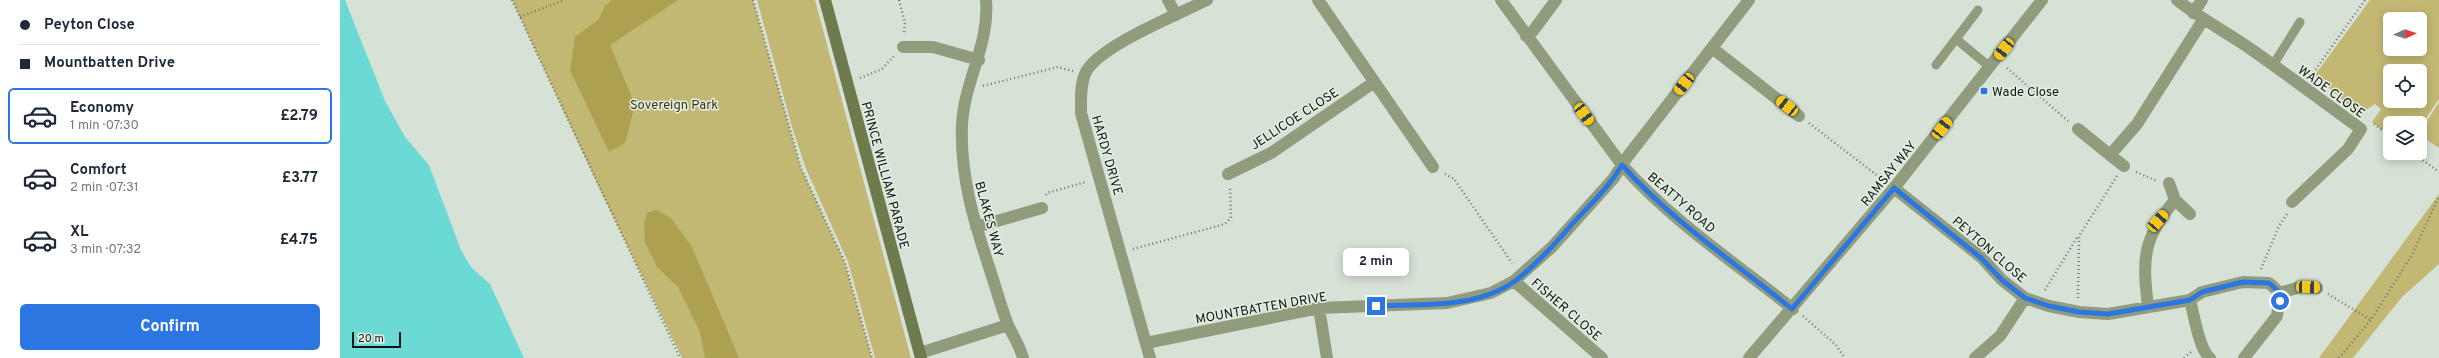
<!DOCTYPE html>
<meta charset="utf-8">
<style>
body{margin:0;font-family:Overpass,sans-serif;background:#f2f2f3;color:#1f2937;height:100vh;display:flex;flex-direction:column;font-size:15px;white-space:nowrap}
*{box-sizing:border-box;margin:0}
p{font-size:13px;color:#747a83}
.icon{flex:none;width:22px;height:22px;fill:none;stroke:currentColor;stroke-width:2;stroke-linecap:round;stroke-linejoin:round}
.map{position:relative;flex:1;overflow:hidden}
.panel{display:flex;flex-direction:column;background:#fff;width:340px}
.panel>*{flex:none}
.guide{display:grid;align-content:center;height:88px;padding:0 20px;background:#fff}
.needle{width:26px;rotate:87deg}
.controls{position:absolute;left:2043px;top:12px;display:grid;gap:8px}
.controls a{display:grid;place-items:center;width:44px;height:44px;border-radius:6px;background:#fff;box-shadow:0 2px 10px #0003;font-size:20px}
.scale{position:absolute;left:12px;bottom:10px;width:49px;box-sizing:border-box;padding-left:4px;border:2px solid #121612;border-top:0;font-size:11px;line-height:14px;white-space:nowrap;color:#121612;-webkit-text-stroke:3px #e3efe3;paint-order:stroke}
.end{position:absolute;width:18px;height:18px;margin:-9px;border:5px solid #2c76e2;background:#fff;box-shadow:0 0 0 2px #fff}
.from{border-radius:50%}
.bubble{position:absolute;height:28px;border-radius:6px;background:#fff;box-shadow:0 2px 10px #0003;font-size:13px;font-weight:700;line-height:28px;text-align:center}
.car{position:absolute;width:12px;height:24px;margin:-12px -6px;border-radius:5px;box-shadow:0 0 3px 1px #0007;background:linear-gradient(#f5c518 24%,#345 0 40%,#f5c518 0 76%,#345 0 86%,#f5c518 0)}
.guide b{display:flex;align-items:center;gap:14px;height:38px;font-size:15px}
.guide b+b{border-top:1px solid #e0e1e3}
.guide i{width:10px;height:10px;background:#1f2937}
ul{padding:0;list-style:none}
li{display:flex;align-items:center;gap:12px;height:56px;margin:0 8px 6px;padding:0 12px;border:2px solid transparent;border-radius:6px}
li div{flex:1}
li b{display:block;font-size:15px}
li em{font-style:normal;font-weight:700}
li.selected{border-color:#2c76e2}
li>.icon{width:36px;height:36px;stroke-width:1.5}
.primary-button{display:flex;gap:8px;margin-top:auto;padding:8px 20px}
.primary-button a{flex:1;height:46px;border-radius:6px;background:#2c76e2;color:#fff;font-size:16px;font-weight:700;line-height:46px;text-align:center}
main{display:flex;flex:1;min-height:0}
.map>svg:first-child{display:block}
</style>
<main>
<section class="panel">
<div class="guide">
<b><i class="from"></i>Peyton Close</b>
<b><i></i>Mountbatten Drive</b>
</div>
<ul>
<li class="selected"><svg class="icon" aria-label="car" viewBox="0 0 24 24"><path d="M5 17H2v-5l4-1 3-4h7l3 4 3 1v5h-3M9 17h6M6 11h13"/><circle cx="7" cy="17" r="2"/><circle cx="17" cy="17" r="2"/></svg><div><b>Economy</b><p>1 min · 07:30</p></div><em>£2.79</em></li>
<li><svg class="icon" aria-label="car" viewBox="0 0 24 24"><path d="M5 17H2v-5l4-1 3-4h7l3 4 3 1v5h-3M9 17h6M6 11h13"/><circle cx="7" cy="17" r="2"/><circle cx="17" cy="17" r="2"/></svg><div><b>Comfort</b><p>2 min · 07:31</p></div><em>£3.77</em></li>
<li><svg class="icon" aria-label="car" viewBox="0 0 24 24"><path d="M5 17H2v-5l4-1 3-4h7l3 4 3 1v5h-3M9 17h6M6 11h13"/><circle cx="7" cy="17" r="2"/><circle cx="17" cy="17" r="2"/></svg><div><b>XL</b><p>3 min · 07:32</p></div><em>£4.75</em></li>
</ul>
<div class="primary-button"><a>Confirm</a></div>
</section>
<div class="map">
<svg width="2099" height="358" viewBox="0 0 2099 358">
<rect width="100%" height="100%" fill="#d6e2d6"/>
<path fill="#c3b873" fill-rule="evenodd" d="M172,0H413L461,168L505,263L532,358H342L262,194Z
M417,0H475L571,358H535L508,262L466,169L452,127Z
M2030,0H2099V99L2080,127V123H2050V136L2032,122L2041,109L2035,104L2019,115L1975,75ZM2050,19H2080V49H2050ZM2050,71H2080V101H2050Z
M2099,102V148L2080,135V132Z
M2099,194V264L2062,297L2013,358H1979Z"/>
<path fill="#ada050" d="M271,0H338L270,45L295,105L285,143L269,152L230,70L235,37L258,20L265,6Z
M317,210L331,218L352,247L399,358H365L360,332L338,287L317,267L305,242L304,223L307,213Z"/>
<path fill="#6bdad4" d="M0,0H5L45,101L65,137L89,165L121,250L131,267L150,284L184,358H0Z"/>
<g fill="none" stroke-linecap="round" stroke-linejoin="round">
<path stroke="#707870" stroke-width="2.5" stroke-dasharray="1 3" stroke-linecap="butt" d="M172,0L340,358
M413,0L461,168L505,263L532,358
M559,0L565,23L564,33
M180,17L224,0
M1667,68L1728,121
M1971,76L2025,0
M520,78L542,69L554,56
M643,86L718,67L733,71
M1469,123L1543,180
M2034,124L2050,136
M2073,153L2099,172
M1796,172L1817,181
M1105,174L1114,179L1172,263
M706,195L707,193L746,182
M793,249L885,224L891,218L890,187
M1921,269L1939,226L1947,214
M1705,290L1738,236
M1988,294L2031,320
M1738,298L1739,236L1777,176
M1463,316L1496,345L1505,358
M1844,358L1851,352
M1999,358L2031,320L2073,253L2099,196"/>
<path stroke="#919c7d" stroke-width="9" d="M1616,39L1650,67
M1596,65L1638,10
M1933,65L1960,22"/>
<path stroke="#919c7d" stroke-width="12" d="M646,0C650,44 624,81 622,125C620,176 634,222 650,270C656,288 661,307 668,325C673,336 680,346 683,358
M828,0L836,15
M978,0L1093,167
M1161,0L1282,165C1332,221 1394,262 1453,309
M1837,0C1859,17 1882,30 1905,45C1944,72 1982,101 2021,129L2008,149L1952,202
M1853,13L1862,0
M1186,36L1193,31L1216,0
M563,47H593L639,60
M1372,48L1459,116
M1738,129L1770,155L1797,124L1863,20
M1770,155L1784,166
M888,174L931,153L1033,83
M1829,183L1835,200L1850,214
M1554,188L1641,257L1662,280L1685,298L1709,306L1739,312L1768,314L1850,300L1862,292L1903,282L1929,283L1940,293L1937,316L1904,358
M636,227L702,208
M1174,281L1262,358
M1940,293L1960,287L1977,288
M1850,300C1854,314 1859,350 1870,358
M1808,306C1802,258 1803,238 1835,200
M979,308L987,358
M806,343L979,308L1107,303L1151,293L1174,281L1212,247L1273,179L1288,156L1409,0
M580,353L668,325
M810,358L741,113C741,100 740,86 745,74C756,47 839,14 867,0
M1409,358L1554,188L1702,0
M1635,358L1660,336L1685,298"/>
<path stroke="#6d7b4d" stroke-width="12" d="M485,0L581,358"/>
</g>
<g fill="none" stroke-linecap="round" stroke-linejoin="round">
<path stroke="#2c76e2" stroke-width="5" d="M1036,306C1081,304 1136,309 1175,281C1196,265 1216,243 1233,223C1250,205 1269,187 1282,165C1332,221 1394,262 1452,309L1554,188L1641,258L1662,280L1685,298L1709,306L1739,312L1768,314L1850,300L1862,292L1903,282L1929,283L1940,293V301"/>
</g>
<rect fill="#2c76e2" stroke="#e3efe3" stroke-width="1.5" x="1640" y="87" width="8" height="8" rx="2"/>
<g text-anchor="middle" stroke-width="3" stroke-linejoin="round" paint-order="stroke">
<g font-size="13" fill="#121612" stroke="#e3efe3" text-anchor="start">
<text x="1652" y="96">Wade Close</text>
</g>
<g font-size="13" fill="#121612" stroke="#e3efe3">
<text transform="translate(1992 91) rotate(36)" y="5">WADE CLOSE</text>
<text transform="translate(954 118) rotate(-33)" y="5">JELLICOE CLOSE</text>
<text transform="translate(768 155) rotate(74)" y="5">HARDY DRIVE</text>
<text transform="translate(1548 173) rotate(-51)" y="5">RAMSAY WAY</text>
<text transform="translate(546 175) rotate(75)" y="5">PRINCE WILLIAM PARADE</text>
<text transform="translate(1342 202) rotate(41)" y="5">BEATTY ROAD</text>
<text transform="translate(650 219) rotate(75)" y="5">BLAKES WAY</text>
<text transform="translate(1650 249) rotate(41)" y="5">PEYTON CLOSE</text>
<text transform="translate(921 307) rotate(-10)" y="5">MOUNTBATTEN DRIVE</text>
<text transform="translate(1227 309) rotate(41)" y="5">FISHER CLOSE</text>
</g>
<g font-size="13" fill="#38330f" stroke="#e3efe3">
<text x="334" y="109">Sovereign Park</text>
</g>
</g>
</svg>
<div class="controls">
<a><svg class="needle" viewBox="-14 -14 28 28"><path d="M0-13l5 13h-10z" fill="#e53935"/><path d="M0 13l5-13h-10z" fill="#747a83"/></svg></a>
<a><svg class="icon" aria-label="locate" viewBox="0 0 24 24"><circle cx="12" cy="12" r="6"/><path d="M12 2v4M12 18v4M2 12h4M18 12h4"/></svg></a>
<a><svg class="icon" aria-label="layers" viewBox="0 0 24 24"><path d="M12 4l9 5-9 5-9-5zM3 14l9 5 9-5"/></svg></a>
</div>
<div class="scale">20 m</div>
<i class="end from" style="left:1940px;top:301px"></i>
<i class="end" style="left:1036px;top:306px"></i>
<div class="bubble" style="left:1003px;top:248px;width:66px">2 min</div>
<i class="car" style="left:1664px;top:49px;rotate:218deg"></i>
<i class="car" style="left:1344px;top:84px;rotate:218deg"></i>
<i class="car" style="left:1447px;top:106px;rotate:308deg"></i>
<i class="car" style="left:1244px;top:114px;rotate:143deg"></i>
<i class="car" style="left:1602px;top:128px;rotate:38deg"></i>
<i class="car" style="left:1818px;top:221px;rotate:41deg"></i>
<i class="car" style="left:1968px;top:287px;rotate:92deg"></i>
</div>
</main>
